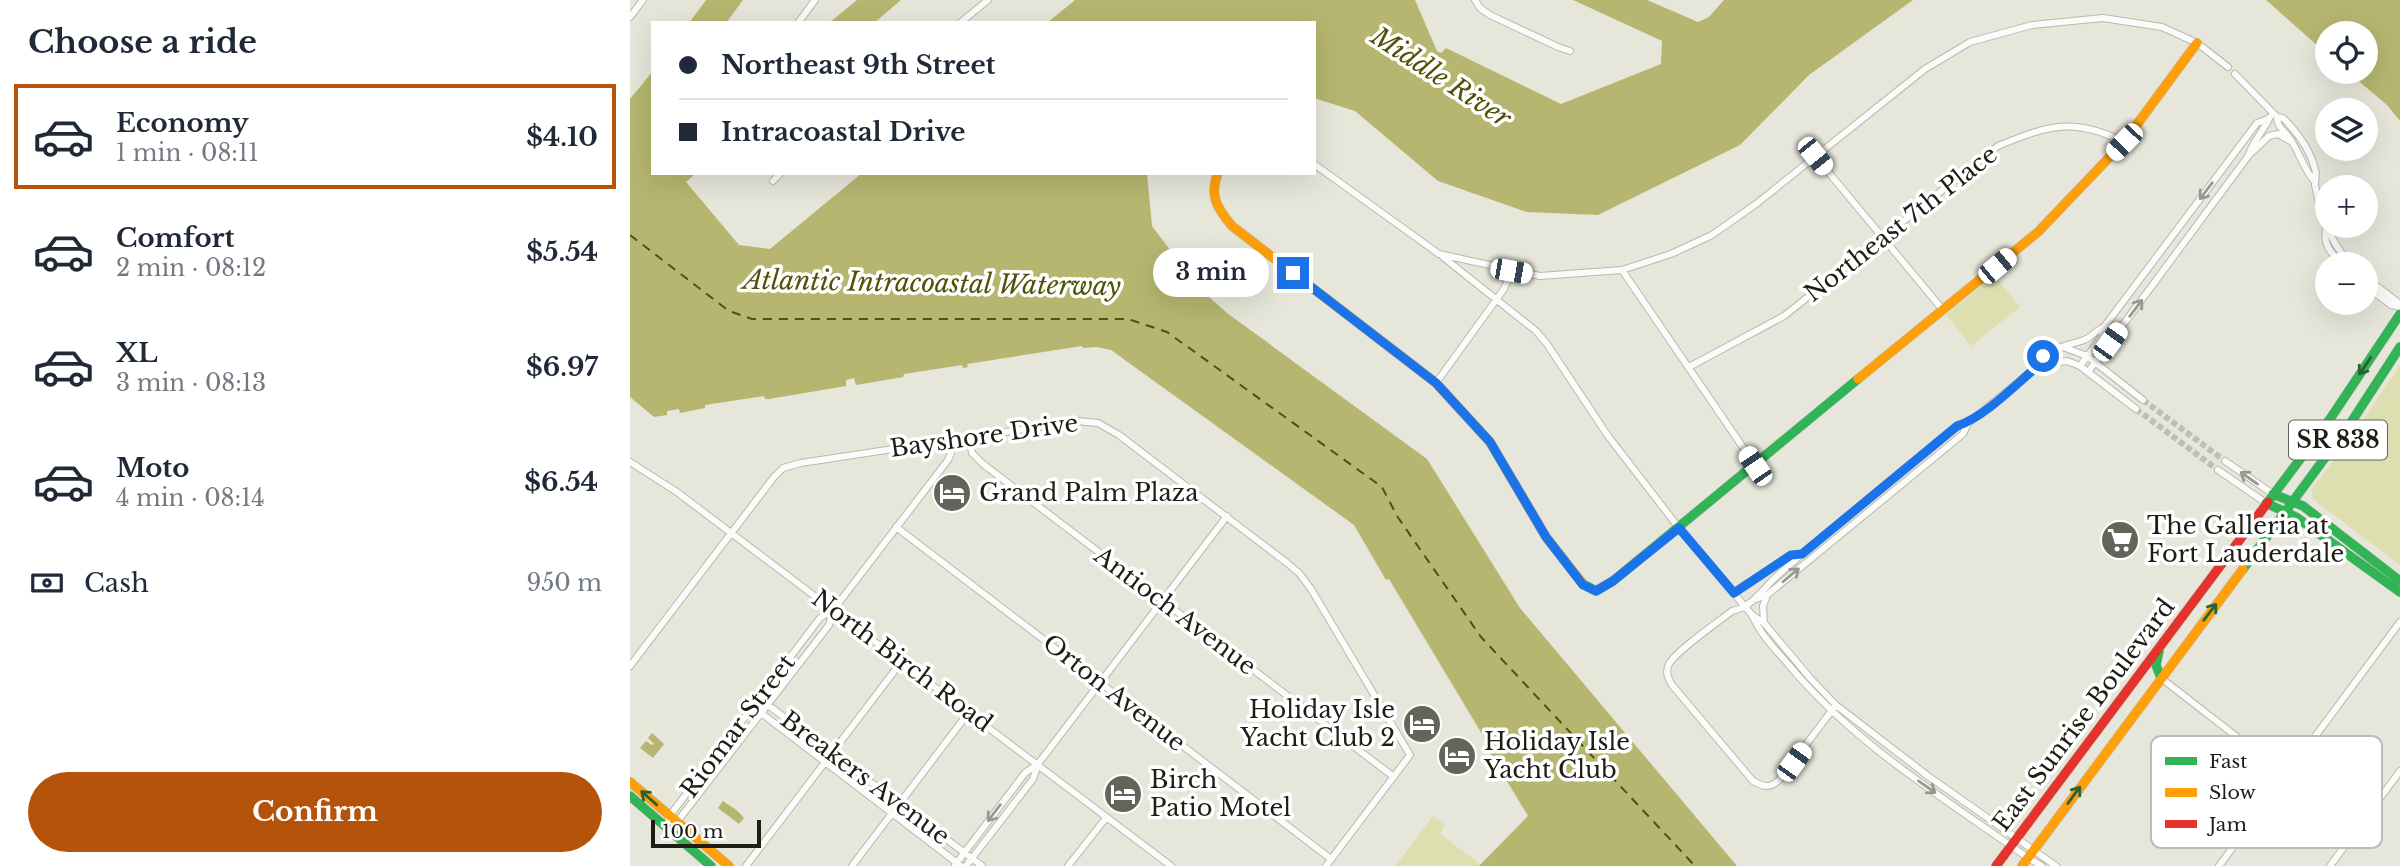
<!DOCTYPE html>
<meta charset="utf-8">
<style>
body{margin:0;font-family:"Libre Baskerville",serif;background:#f2f2f3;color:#1f2937;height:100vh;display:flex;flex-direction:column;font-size:26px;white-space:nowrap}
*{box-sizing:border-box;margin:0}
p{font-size:23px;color:#747a83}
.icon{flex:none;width:38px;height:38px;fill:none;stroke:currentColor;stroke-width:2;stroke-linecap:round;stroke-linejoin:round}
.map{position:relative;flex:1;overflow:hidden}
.side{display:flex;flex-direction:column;background:#fff;width:630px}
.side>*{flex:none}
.banner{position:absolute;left:21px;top:21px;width:665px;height:154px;border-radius:0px;box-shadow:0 7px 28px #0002;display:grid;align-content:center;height:154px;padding:0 28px;background:#fff}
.buttons{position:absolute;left:1685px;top:21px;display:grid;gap:14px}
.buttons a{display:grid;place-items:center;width:63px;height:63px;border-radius:50%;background:#fff;box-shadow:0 7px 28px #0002;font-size:35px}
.scale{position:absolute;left:21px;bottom:18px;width:110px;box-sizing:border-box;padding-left:7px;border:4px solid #1e1e16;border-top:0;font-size:19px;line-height:24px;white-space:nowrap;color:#1e1e16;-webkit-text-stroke:5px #fff;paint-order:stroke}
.end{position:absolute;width:32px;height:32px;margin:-16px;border:9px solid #1a73e8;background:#fff;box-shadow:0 0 0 4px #fff}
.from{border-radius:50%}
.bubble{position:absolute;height:49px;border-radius:24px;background:#fff;box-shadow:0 7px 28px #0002;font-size:23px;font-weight:700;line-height:49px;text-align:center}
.car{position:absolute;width:21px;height:42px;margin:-21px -10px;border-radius:9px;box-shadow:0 0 5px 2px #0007;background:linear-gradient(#fff 24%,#345 0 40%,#fff 0 76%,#345 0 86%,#fff 0)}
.banner b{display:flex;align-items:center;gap:24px;height:66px;font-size:26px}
.banner b+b{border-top:2px solid #e0e1e3}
.banner i{width:18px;height:18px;background:#1f2937}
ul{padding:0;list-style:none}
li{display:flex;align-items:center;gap:21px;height:105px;margin:0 14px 10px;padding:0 14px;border:4px solid transparent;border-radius:0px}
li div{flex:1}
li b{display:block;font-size:26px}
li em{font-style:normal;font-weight:700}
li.active{border-color:#b45309}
li>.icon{width:63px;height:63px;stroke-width:1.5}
h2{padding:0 28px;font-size:32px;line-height:84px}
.pay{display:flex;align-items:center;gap:18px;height:77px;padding:0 28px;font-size:26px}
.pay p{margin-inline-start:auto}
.button{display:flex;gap:14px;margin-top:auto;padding:14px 28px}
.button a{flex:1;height:80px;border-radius:42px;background:#b45309;color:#fff;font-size:28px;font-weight:700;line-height:80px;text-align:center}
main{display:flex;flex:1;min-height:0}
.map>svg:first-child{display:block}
</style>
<main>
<section class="side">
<h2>Choose a ride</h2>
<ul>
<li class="active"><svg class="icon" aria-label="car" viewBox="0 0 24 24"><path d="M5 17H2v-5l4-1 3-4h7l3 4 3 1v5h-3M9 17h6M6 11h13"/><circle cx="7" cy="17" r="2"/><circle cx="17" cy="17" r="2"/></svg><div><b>Economy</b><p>1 min · 08:11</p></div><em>$4.10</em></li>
<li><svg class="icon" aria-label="car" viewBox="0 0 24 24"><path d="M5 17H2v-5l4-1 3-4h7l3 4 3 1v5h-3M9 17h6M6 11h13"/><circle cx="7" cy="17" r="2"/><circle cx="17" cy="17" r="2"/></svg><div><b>Comfort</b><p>2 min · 08:12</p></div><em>$5.54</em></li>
<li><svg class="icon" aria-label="car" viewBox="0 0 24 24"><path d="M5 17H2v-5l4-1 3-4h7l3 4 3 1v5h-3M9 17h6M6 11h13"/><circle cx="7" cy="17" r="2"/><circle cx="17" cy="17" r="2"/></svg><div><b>XL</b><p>3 min · 08:13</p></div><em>$6.97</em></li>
<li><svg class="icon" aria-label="car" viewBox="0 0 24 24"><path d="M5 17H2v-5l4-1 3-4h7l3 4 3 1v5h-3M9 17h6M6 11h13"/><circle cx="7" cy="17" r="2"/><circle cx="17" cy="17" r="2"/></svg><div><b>Moto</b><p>4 min · 08:14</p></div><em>$6.54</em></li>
</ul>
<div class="pay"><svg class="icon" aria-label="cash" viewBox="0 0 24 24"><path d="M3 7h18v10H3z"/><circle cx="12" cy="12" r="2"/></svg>Cash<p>950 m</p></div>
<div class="button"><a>Confirm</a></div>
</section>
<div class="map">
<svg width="1770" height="866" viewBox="0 0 1770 866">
<rect width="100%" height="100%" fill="#e6e6da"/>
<path fill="#dedfb0" d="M1362,277L1370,282L1390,307L1341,346L1316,315Z
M1770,365V565L1683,499L1682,489L1723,435Z
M803,816L815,825L810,834L853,866H765Z"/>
<path fill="#b6b670" d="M76,0H113L96,23H59Z
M227,0H271L244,23H199Z
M445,0H785L807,51L811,53L816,48L931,104L1031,64L1032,41L943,0H1017L1068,22L1079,17L1094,0H1283L1179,75L1110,145L968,215L897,212L808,181L725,111L684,98V23H417Z
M1636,0H1770V121L1757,105L1718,72H1736V33H1698L1697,54Z
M23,71V173H66L56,182L109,245L140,249L232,173H517L522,226L569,288L597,313L797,459L890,608L1107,866H849L898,816L856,746L858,744L759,579L756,580L724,525L481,350L467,347L453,348L452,346L337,364L338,367L333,368L332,365L274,374L273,377L226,385L224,378L216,380V386L139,399H135L134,396L75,405V408L50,413L49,409L37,411V415L24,417L0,397V99Z
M22,733L34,744L23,758L10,748L16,741L22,745L24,744L18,738Z
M93,801C102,808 105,807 114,818L109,824L88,808Z"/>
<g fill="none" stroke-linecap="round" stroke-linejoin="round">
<path stroke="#525207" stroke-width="2" stroke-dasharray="9 7" stroke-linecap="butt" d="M0,235L99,311L122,319H498L537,332L752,487L767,516L851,637L1065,866"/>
<path stroke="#bebeb3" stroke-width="6" stroke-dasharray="6 3" stroke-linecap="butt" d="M1513,400L1595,461
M1506,409L1588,470"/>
<defs>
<path id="street" d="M845,0L850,8L860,15L928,47L940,51
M0,17L13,0
M168,23L185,0
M330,23L358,0
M1605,74L1647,117L1653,118C1667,132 1680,149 1685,169C1687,174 1685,179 1685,185C1690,212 1701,245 1721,264
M1647,117C1647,126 1652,129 1658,136C1669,150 1673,169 1685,182
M1619,155C1620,146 1635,128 1640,117
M1185,156L1313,310
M684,164L809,254L910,276L992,270L1041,254L1082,235L1126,204L1295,69L1340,42L1402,25L1473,18L1532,27L1567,43L1598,67
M143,181L151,173
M1697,226C1691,243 1701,253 1712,264
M813,257L906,331L917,344L978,436L1049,528L1122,615L1134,623L1180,678L1206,705L1298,776L1426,866
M992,270L1125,465
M1736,278L1770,304
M1736,286L1761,305L1770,307
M1433,347L1457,356L1513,400
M1409,365L1437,361L1450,366L1506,409
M1450,366L1472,336L1474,327L1627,123L1638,119
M1059,367L1154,316L1368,146C1419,125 1444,117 1494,142
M1458,372L1619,155L1639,136L1648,134L1662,142
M806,383L874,289L882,271
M339,437L342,453L353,464L764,777
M1595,461L1643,494
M0,462L47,492L541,866
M1588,470L1636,503
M266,527L701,859
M1104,592L1161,555L1171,554
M1126,599L1137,595L1333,434L1338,423
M1123,617C1131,635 1145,649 1158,664C1224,744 1314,798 1398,858L1412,866
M1134,623L1133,606L1137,595
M0,666L144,477L153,468L171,463L447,421L468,423L489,435L657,563L669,573L681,589L780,755L696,866
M1531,678L1656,775
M125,703L138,705L352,866
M125,703L131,713L331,866
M1206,705L1150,779C1140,789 1134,787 1123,781L1042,685C1038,678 1035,672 1039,664C1046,651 1088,622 1102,611C1123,607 1133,588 1148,575C1206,524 1267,476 1327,427L1338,423L1409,365C1418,347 1437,346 1454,340C1462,337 1466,330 1474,327
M38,818L190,618L204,609
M36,828L47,822L199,625L204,609L318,460L321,453L319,440
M325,865L395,773L408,764
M116,866L272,661
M222,866L339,712
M336,866L403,779L408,764L597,516
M438,866L476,818
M1589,866L1770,622
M1700,866L1770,771"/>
<path id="fast" d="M1643,494L1673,506L1770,581
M1638,502L1700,419L1770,314
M1636,503L1666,517L1770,592
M1613,569L1722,421L1770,347
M953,584L966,591L983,581L1228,379
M1529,651L1526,665L1531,678
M0,796L81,866"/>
<path id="slow" d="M588,173C579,196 587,208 602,226L806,383L860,442L916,537L953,584
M1228,379L1408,232L1494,142L1567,43
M0,782L99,866
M1392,866L1613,569"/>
<path id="jam" d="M1366,866L1638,502"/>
</defs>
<use href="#street" stroke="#b9b9b0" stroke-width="8"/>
<use href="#fast" stroke="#b9b9b0" stroke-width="10"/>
<use href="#slow" stroke="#b9b9b0" stroke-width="10"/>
<use href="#jam" stroke="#b9b9b0" stroke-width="10"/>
<use href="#street" stroke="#fbfbf9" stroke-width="6"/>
<use href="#fast" stroke="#30b455" stroke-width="9"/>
<use href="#slow" stroke="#ff9f0a" stroke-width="9"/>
<use href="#jam" stroke="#e5322d" stroke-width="9"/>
</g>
<defs><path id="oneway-shaft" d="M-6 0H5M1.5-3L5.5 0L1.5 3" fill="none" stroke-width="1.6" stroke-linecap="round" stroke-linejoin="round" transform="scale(1.75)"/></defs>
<g stroke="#989893">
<use href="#oneway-shaft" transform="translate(1576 191) rotate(127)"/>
<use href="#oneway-shaft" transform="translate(1506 308) rotate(-53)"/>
<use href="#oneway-shaft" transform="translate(1619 478) rotate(-145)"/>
<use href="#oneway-shaft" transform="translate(1161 575) rotate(-40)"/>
<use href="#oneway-shaft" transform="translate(1297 787) rotate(35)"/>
<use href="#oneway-shaft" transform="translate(364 813) rotate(127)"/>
</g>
<g stroke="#266232">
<use href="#oneway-shaft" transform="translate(1735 366) rotate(124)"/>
<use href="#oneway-shaft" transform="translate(1580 612) rotate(-53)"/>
<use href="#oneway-shaft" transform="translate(1444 795) rotate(-54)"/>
<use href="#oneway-shaft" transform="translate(19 798) rotate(-139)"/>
</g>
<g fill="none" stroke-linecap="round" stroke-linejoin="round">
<path stroke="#1a73e8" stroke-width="9" d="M663,273L806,383L860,442L916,537L953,585L966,591L983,581L1049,528L1104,593L1161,555L1172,554L1327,426C1355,417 1386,384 1409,365L1413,356"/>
</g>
<defs>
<symbol id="hotel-disc" viewBox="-11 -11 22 22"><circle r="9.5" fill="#64645b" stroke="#fff"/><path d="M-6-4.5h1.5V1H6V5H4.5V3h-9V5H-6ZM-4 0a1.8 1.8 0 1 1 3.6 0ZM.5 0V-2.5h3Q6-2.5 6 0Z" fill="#fff"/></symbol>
<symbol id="supermarket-disc" viewBox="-11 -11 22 22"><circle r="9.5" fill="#64645b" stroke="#fff"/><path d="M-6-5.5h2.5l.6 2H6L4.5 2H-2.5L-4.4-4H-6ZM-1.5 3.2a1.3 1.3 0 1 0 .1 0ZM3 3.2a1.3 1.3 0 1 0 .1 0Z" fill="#fff"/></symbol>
</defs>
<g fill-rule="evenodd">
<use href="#hotel-disc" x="300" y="471" width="44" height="44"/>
<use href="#supermarket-disc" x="1468" y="518" width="44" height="44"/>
<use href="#hotel-disc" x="770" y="702" width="44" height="44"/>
<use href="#hotel-disc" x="805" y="734" width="44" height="44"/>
<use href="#hotel-disc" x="471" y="772" width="44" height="44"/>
</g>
<g text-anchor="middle" stroke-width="7" stroke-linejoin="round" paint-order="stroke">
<rect fill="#fff" stroke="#62625c" stroke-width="2" x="1659" y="420.5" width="98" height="39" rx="5"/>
<g font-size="23" font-weight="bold" fill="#1e1e16">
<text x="1708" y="448">SR 838</text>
</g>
<g font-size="24" fill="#1e1e16" stroke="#fff">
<text transform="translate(1271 224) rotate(-38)" y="8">Northeast 7th Place</text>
<text transform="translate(354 436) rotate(-8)" y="8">Bayshore Drive</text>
<text transform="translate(545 611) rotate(37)" y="8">Antioch Avenue</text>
<text transform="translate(272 661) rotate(37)" y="8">North Birch Road</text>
<text transform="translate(484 693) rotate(38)" y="8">Orton Avenue</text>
<text transform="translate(1454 715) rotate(-53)" y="8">East Sunrise Boulevard</text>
<text transform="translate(108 726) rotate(-53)" y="8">Riomar Street</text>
<text transform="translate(235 778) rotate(37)" y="8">Breakers Avenue</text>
</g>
<g font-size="24" fill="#1e1e16" stroke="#fff" text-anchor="start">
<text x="349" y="501">Grand Palm Plaza</text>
<text x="1517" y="534">The Galleria at<tspan x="1517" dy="28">Fort Lauderdale</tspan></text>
<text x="765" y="718" text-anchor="end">Holiday Isle<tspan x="765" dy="28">Yacht Club 2</tspan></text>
<text x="854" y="750">Holiday Isle<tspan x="854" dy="28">Yacht Club</tspan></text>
<text x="520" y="788">Birch<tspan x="520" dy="28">Patio Motel</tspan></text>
</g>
<g font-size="26" font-style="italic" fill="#525207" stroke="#fff">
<text transform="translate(811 77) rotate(33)" y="9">Middle River</text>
<text transform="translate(302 283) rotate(1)" y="9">Atlantic Intracoastal Waterway</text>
</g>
</g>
<rect x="1521" y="736" width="231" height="112" rx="10" fill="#fff" stroke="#bcbcb9" stroke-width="2"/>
<rect x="1535" y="757" width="32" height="8" fill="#30b455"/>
<rect x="1535" y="788" width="32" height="9" fill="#ff9f0a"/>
<rect x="1535" y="820" width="32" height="8" fill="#e5322d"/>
<g font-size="19" fill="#1e1e16">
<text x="1579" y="768">Fast</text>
<text x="1579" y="799">Slow</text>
<text x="1579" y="831">Jam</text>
</g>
</svg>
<div class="buttons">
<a><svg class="icon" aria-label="locate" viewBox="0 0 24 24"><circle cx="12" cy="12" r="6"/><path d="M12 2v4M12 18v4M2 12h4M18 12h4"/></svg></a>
<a><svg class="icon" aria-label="layers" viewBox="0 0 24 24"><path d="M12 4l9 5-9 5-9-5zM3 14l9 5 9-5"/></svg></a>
<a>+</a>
<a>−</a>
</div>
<div class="scale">100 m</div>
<i class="end from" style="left:1413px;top:356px"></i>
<i class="end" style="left:663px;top:273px"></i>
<div class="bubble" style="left:523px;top:248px;width:116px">3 min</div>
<i class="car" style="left:1494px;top:142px;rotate:224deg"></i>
<i class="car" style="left:1185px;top:156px;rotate:141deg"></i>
<i class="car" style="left:1367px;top:266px;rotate:50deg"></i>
<i class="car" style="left:881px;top:271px;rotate:100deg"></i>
<i class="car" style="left:1480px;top:342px;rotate:36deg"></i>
<i class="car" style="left:1125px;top:466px;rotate:326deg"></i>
<i class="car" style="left:1164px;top:762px;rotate:36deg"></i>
<div class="banner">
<b><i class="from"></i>Northeast 9th Street</b>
<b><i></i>Intracoastal Drive</b>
</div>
</div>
</main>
